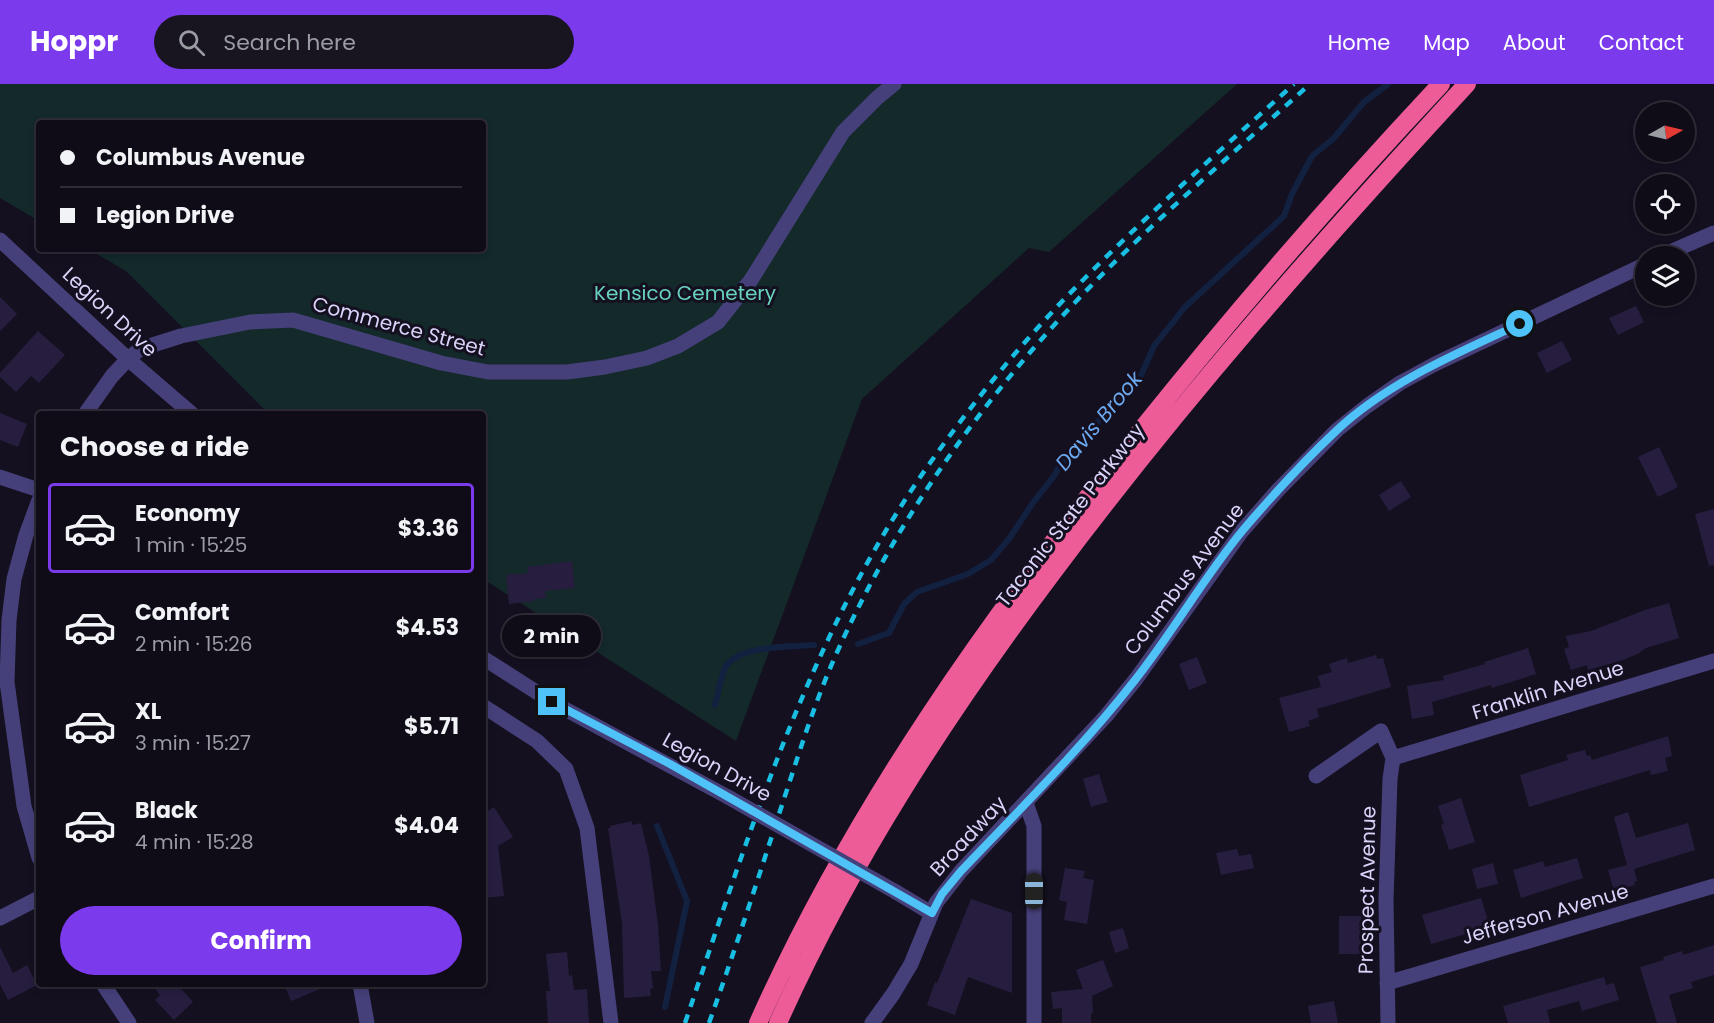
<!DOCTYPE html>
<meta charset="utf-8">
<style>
body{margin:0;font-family:Poppins,sans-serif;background:#181521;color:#f1f3f6;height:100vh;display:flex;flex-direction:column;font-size:22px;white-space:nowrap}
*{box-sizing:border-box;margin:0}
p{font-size:20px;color:#9b9ba2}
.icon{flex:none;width:33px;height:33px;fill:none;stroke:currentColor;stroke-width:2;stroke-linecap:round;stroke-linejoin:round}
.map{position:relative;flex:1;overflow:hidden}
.details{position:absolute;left:36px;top:327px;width:450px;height:576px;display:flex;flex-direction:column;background:#0f0c18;border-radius:6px;box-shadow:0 3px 9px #0003,0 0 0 2px #2f2c37}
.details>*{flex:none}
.banner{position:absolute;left:36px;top:36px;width:450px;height:132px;border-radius:6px;box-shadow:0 3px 9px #0003,0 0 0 2px #2f2c37;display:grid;align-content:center;height:132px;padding:0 24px;background:#0f0c18}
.needle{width:39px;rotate:82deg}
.controls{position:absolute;left:1635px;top:18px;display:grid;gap:12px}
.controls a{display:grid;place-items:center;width:60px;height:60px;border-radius:50%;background:#0f0c18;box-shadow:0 3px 9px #0003,0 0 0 2px #2f2c37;font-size:30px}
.end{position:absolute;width:27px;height:27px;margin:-14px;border:8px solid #4fc3f7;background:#111;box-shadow:0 0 0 3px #111}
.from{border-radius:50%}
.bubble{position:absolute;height:42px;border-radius:21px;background:#0f0c18;box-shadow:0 3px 9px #0003,0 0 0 2px #2f2c37;font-size:20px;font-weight:700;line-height:42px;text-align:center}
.car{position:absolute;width:18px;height:36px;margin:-18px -9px;border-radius:8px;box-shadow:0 0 4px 2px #0007;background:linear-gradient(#222 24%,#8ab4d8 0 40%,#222 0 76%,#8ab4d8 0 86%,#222 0)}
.banner b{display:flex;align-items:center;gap:21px;height:57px;font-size:22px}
.banner b+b{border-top:2px solid #2f2c37}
.banner i{width:15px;height:15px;background:#f1f3f6}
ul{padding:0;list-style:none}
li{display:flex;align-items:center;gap:18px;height:90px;margin:0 12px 9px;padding:0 12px;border:3px solid transparent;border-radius:6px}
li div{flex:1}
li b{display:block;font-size:22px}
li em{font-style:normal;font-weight:700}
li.current{border-color:#7c3aed}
li>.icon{width:54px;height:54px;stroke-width:1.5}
h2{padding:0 24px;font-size:27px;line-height:72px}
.primary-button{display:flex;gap:12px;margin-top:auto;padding:12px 24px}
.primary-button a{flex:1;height:69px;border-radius:36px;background:#7c3aed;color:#fff;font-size:24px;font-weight:700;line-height:69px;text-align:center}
header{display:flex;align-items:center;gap:36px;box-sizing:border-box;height:84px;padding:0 30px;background:#7c3aed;color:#fff}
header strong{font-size:28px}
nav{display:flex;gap:33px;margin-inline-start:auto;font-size:21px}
.search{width:420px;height:54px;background:#181521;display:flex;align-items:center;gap:15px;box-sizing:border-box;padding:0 21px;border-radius:33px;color:#9b9ba2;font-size:22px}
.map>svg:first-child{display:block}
</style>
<header>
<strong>Hoppr</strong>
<div class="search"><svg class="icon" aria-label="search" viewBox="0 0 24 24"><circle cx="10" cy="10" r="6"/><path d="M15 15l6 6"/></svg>Search here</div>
<nav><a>Home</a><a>Map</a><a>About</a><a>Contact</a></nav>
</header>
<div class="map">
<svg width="1714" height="939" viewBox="0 0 1714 939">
<rect width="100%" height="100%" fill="#141020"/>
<path fill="#13292a" d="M0,0H1237L1049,168L1029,164L862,315L736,657L483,495V330H269L126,187L88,165H483V39H39V137L0,114Z"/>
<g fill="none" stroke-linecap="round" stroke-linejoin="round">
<path stroke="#132141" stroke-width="6" d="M858,560L889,549L904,520L917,508L968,490L991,476L1009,455L1032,420L1054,392L1059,383L1085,355L1116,314L1138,298L1154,262L1185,223L1284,132L1292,110L1312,72L1334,54L1364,18L1388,0
M715,621C718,610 720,595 725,584C736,561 791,563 814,561
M657,742L687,817L665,923"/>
</g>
<path fill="#271e3f" d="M0,213L17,230L0,247Z
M1636,222L1644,238L1618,251L1609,234Z
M38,247L65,271L39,299L31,292L16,308L0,293V289Z
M1562,257L1572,276L1547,289L1537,269Z
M0,329L27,340L18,363L0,356Z
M1659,363L1678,403L1658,413L1638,373Z
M1401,397L1411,413L1389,427L1379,411Z
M1714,425V481L1709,482L1695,430Z
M572,477L575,504L545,507L546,514L534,515L535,517L509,520L506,491L528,489L527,483Z
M1669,519L1679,554L1646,564L1640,568V569L1620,577L1588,586L1587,581L1571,586L1564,565L1569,563L1566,552L1591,547L1645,526Z
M1528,564L1536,590L1492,604L1491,601L1432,618L1434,631L1412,635L1407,602L1444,596L1443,592L1485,580L1484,578Z
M1376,571L1377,575L1383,574L1391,603L1317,625L1319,633L1308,637L1310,642L1289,648L1279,614L1321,603L1318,592L1332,588L1329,580L1347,574L1348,579Z
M1197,573L1207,599L1189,606L1179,580Z
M1668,652L1672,672L1665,674L1668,687L1651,691L1650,686L1529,723L1520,691L1568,676L1566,671L1585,666L1587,672L1590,671L1592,676Z
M1099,690L1108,718L1091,723L1083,695Z
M1461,714L1475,758L1449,766L1441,741L1444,740L1438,722Z
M494,723L513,753L498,762L504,812L483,814V730Z
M1628,728L1636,754L1688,739L1695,766L1634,785L1637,797L1634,798L1635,801L1614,807L1608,786L1627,781L1614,733Z
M632,737V741L641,739L649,772L658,841L661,887H651L653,904L650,905L651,912L624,914L622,840L608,744H611L610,742Z
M1237,765L1239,772L1251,770L1254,784L1221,791L1216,769Z
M1577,774L1583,794L1521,814L1513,786L1543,777L1545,783Z
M1493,779L1498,800L1477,805L1472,785Z
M1065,784L1085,787L1083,794L1094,796L1087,840L1064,836L1067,818L1059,816Z
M1481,814L1490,843L1431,860L1422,831Z
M971,815L1012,829V909L968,893L955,931L927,921L935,898L937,899Z
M1339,832H1364L1365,870H1339Z
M1123,844L1129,864L1115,869L1109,848Z
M1714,861V891L1691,898L1693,904L1669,911L1677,939H1657L1640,883L1664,876L1663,873L1682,867L1683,871Z
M0,863L13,889L27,881L37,901L8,916L0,900Z
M567,868L569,892L572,891L574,906L587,905L589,939H548L546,907H550L546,870Z
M1103,876L1113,902L1092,912L1093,929H1091V939H1062V924L1053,925L1051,908L1083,905L1076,886Z
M1604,893L1606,901L1614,899L1619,916L1582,927L1579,917L1547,926L1550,939H1508L1503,922Z
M151,900H177L193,918L174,936L155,916L160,911Z
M284,900H332L291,917Z
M1334,917L1338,939H1311L1308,922Z"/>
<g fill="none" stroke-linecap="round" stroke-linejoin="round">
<path stroke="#46407a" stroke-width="15" d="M0,156L128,275L192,330
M1661,172L1714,149
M85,330L112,292L128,275L140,265L181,252L250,238L293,236L441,279L488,288H567L605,283L647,274L678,262L718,238L751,196L843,48L877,14L894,0
M0,393L39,406
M39,416L26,451L14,495L9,536L7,598L24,722L39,774
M483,574L552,618L728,713
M483,622L537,657L566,685L587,744L611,939
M1393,674L1714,577
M1316,692L1381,647L1393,674
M1026,719L1034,742V939
M896,808L931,829
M0,834L39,814
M1387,899L1714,802
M103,900L129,939
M360,900L367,939
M872,939L893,910L911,880L936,819L961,787L1106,632L1136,595L1242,447L1278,406L1337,346L1367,322L1400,299L1435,280L1646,180
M1388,939L1386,816L1390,695L1393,674"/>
<path stroke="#ed5c97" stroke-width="18" d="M758,939C855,722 993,529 1142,345C1237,226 1337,111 1441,0
M778,939C850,778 947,629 1053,488C1181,317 1322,157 1467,0"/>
<path stroke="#19bfe2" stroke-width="4.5" stroke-dasharray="9 8" stroke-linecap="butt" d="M685,939C751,745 810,548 930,379C976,314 1027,252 1084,195C1151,127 1223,64 1294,0
M709,939C734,869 757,798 780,727C796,679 811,629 831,582C881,466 951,360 1033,265C1116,168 1216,85 1310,0"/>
<path stroke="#46407a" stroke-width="15" d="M728,713L896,808"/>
</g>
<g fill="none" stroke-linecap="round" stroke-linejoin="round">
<path stroke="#4fc3f7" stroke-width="8" d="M552,618L670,680L932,829L942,810L961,787C1020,725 1082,664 1135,596C1173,548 1204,493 1243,446C1272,412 1304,377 1336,347C1388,298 1456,270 1520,240"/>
</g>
<g text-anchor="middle" stroke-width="6" stroke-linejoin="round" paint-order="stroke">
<g font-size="20" fill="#68d2c0" stroke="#141020">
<text x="685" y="216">Kensico Cemetery</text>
</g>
<g font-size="20" fill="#dbd4fa" stroke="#141020">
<text transform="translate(110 228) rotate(43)" y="7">Legion Drive</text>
<text transform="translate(399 242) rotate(15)" y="7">Commerce Street</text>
<text transform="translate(1070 431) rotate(-52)" y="7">Taconic State Parkway</text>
<text transform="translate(1184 495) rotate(-53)" y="7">Columbus Avenue</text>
<text transform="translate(1548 606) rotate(-17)" y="7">Franklin Avenue</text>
<text transform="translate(717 683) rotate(29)" y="7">Legion Drive</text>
<text transform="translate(968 752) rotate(-47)" y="7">Broadway</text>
<text transform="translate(1367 806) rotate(-89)" y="7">Prospect Avenue</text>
<text transform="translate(1545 830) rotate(-16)" y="7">Jefferson Avenue</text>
</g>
<g font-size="21" font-style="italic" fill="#6da9ef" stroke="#141020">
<text transform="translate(1099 337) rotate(-50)" y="7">Davis Brook</text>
</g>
</g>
</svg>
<div class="controls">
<a><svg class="needle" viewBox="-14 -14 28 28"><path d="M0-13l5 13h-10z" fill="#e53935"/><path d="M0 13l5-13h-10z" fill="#9b9ba2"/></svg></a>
<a><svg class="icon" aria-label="locate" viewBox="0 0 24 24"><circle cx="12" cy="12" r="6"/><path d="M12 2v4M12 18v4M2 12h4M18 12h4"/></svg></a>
<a><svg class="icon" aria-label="layers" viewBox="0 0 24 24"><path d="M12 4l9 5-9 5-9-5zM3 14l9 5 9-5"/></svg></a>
</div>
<i class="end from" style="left:1520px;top:240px"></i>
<i class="end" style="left:552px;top:618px"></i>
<div class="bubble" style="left:502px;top:531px;width:99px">2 min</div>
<i class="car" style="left:1034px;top:807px;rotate:0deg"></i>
<div class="banner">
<b><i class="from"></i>Columbus Avenue</b>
<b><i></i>Legion Drive</b>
</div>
<section class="details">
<h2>Choose a ride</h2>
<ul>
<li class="current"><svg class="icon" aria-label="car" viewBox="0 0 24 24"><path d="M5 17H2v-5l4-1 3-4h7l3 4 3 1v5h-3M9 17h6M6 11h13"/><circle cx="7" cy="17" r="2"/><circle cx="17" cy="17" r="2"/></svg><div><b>Economy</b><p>1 min · 15:25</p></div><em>$3.36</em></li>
<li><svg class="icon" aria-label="car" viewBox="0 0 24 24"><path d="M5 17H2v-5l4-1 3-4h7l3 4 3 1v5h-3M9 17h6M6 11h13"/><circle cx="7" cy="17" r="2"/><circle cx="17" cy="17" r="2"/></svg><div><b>Comfort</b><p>2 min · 15:26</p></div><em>$4.53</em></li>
<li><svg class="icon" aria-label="car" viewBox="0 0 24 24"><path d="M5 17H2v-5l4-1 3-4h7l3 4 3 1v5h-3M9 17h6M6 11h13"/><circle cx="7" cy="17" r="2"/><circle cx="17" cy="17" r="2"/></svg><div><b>XL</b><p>3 min · 15:27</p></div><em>$5.71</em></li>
<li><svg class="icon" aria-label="car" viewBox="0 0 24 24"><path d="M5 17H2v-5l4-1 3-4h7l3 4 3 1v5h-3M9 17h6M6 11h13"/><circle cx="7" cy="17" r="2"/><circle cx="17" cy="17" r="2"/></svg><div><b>Black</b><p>4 min · 15:28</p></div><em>$4.04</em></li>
</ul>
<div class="primary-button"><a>Confirm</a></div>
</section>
</div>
